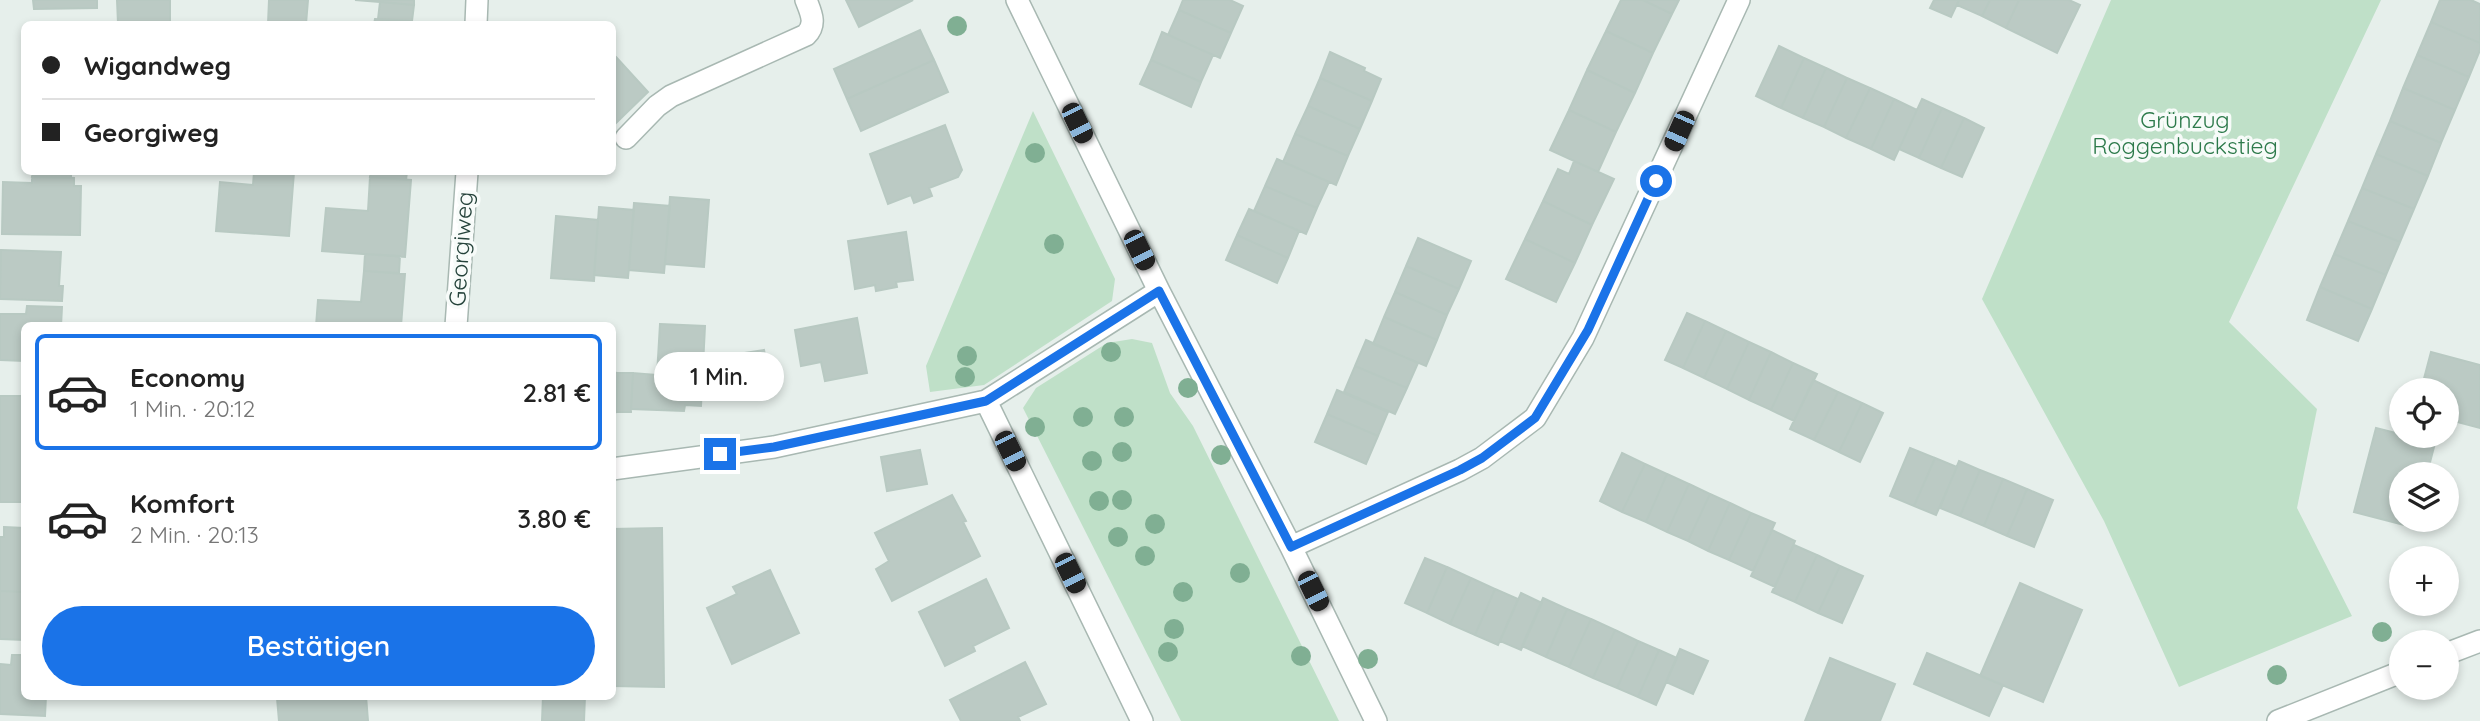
<!DOCTYPE html>
<html lang="de">
<meta charset="utf-8">
<style>
body{margin:0;font-family:Quicksand,sans-serif;background:#f2f2f2;color:#222;height:100vh;display:flex;flex-direction:column;font-size:26px;white-space:nowrap}
*{box-sizing:border-box;margin:0}
p{font-size:23px;color:#767676}
.icon{flex:none;width:38px;height:38px;fill:none;stroke:currentColor;stroke-width:2;stroke-linecap:round;stroke-linejoin:round}
.map{position:relative;flex:1;overflow:hidden}
.side{position:absolute;left:21px;top:322px;width:595px;height:378px;display:flex;flex-direction:column;background:#fff;border-radius:10px;box-shadow:0 4px 10px #0003}
.side>*{flex:none}
.banner{position:absolute;left:21px;top:21px;width:595px;height:154px;border-radius:10px;box-shadow:0 4px 10px #0003;display:grid;align-content:center;height:154px;padding:0 21px;background:#fff}
.controls{position:absolute;left:2389px;top:378px;display:grid;gap:14px}
.controls a{display:grid;place-items:center;width:70px;height:70px;border-radius:50%;background:#fff;box-shadow:0 4px 10px #0003;font-size:35px}
.end{position:absolute;width:32px;height:32px;margin:-16px;border:9px solid #1a73e8;background:#fff;box-shadow:0 0 0 4px #fff}
.from{border-radius:50%}
.bubble{position:absolute;height:49px;border-radius:24px;background:#fff;box-shadow:0 4px 10px #0003;font-size:23px;font-weight:600;line-height:49px;text-align:center}
.car{position:absolute;width:21px;height:42px;margin:-21px -10px;border-radius:9px;box-shadow:0 0 5px 2px #0007;background:linear-gradient(#222 24%,#8ab4d8 0 40%,#222 0 76%,#8ab4d8 0 86%,#222 0)}
.banner b{display:flex;align-items:center;gap:24px;height:66px;font-size:26px}
.banner b+b{border-top:2px solid #e0e0e0}
.banner i{width:18px;height:18px;background:#222}
ul{padding:12px 0 0;list-style:none}
li{display:flex;align-items:center;gap:21px;height:116px;margin:0 14px 10px;padding:0 7px;border:4px solid transparent;border-radius:10px}
li div{flex:1}
li b{display:block;font-size:26px}
li em{font-style:normal;font-weight:600}
li.on{border-color:#1a73e8}
li>.icon{width:63px;height:63px;stroke-width:1.5}
.cta{display:flex;gap:14px;margin-top:auto;padding:14px 21px}
.cta a{flex:1;height:80px;border-radius:42px;background:#1a73e8;color:#fff;font-size:28px;font-weight:600;line-height:80px;text-align:center}
.map>svg:first-child{display:block}
</style>
<div class="map">
<svg width="2480" height="721" viewBox="0 0 2480 721">
<rect width="100%" height="100%" fill="#e6efeb"/>
<path fill="#bfe0c8" d="M2111,0H2381L2229,322L2317,409L2297,508L2352,616L2179,687L2104,521L1982,299Z
M1033,111L1115,279L1112,301L984,385L930,392L926,366Z
M1132,339L1152,343L1170,393L1193,426L1339,721H1181L1023,408L1036,388L1107,343Z"/>
<path fill="#bbcac4" stroke="#b8c9c2" stroke-width="2" d="M33,0H97V8L34,9Z
M117,0H170V23H118Z
M269,0H308L306,24H268Z
M355,0H414V5L380,2Z
M846,0H913L859,27Z
M1183,0H1230L1243,6L1231,33L1179,10Z
M1621,0H1643L1672,14L1653,53L1606,31Z
M1643,0H1679L1672,14Z
M1934,0H1959L1951,17L1930,8Z
M1959,0H1990L1982,16L1957,5Z
M1990,0H2019L2006,28L1982,16Z
M2019,0H2069L2080,5L2057,53L2006,28Z
M2440,0H2471L2480,4V43L2431,22Z
M380,2L414,5L412,21L378,19Z
M1179,10L1231,33L1220,58L1168,35Z
M375,19L419,22V24H374Z
M2431,22L2480,43V50L2469,77L2417,55Z
M920,30L934,60L847,99L834,69Z
M1606,31L1653,53L1635,93L1587,70Z
M1162,32L1213,55L1201,82L1151,60Z
M1779,46L1804,58L1781,108L1756,96Z
M1330,52L1365,68L1364,71L1381,79L1372,101L1320,78Z
M2417,55L2469,77L2455,110L2403,88Z
M616,57L648,92L612,127V60Z
M1804,58L1826,68L1803,118L1781,108Z
M934,60L948,92L861,131L847,99Z
M1151,60L1201,82L1191,107L1140,84Z
M1826,68L1847,78L1824,127L1803,118Z
M1587,70L1635,93L1616,132L1569,110Z
M1320,78L1372,101L1360,129L1308,106Z
M1847,78L1870,88L1846,138L1824,127Z
M1870,88L1894,99L1871,149L1846,138Z
M2403,88L2455,110L2441,143L2390,121Z
M1894,99L1917,110L1894,160L1871,149Z
M1922,99L1942,108L1919,158L1899,149Z
M1308,106L1360,129L1348,156L1295,134Z
M1942,108L1964,118L1941,168L1919,158Z
M1569,110L1616,132L1598,172L1550,150Z
M1964,118L1984,128L1962,177L1941,168Z
M2390,121L2441,143L2428,176L2376,154Z
M945,125L962,170L958,177L929,188L932,196L914,203L911,195L888,204L870,154Z
M1295,134L1348,156L1336,185L1283,162Z
M2376,154L2428,176L2414,209L2362,188Z
M1277,159L1329,182L1317,208L1265,186Z
M1574,161L1614,179L1592,225L1543,201L1558,169L1569,174Z
M33,172H71V178L32,177Z
M254,172H294L289,236L216,231L220,182L253,185Z
M371,172H407L406,180L370,177Z
M32,177L74,178V186H81L80,235L2,234L3,182L32,183Z
M370,177L411,180L405,257L322,251L326,208L368,211Z
M1265,186L1317,208L1306,234L1254,211Z
M2362,188L2414,209L2400,242L2348,221Z
M670,197L709,200L704,267L665,264Z
M1543,201L1592,225L1575,263L1525,239Z
M634,203L670,206L664,273L629,270Z
M599,207L634,210L628,278L594,275Z
M1249,209L1299,231L1288,258L1237,235Z
M556,216L598,220L594,281L551,278Z
M2348,221L2400,242L2386,275L2334,254Z
M906,232L913,280L896,282L897,287L876,291L875,285L855,289L848,241Z
M1237,235L1288,258L1277,283L1226,260Z
M1418,238L1471,261L1459,289L1406,266Z
M1525,239L1575,263L1556,302L1506,279Z
M1,250L61,252L59,286H63L62,301L0,299Z
M365,254L400,256L399,273L364,271Z
M2334,254L2386,275L2372,309L2320,287Z
M1406,266L1459,289L1447,315L1395,292Z
M364,271L405,274L401,326H316L318,300L361,302Z
M2320,287L2372,309L2358,341L2307,320Z
M1395,292L1447,315L1437,340L1384,317Z
M27,306L62,307L61,326H24V361L0,360V314H26Z
M1687,313L1705,321L1683,368L1665,360Z
M1384,317L1437,340L1426,366L1373,344Z
M857,318L867,373L825,381L821,362L801,366L795,330Z
M1705,321L1726,331L1704,378L1683,368Z
M660,324L705,326L701,406L685,405L684,411L631,409L633,373L657,375Z
M1726,331L1749,342L1727,389L1704,378Z
M1366,340L1418,363L1407,388L1355,366Z
M1749,342L1771,352L1749,400L1727,389Z
M764,350L772,390L734,397L737,354Z
M1771,352L1793,363L1771,410L1749,400Z
M2431,352L2480,365V428L2446,419V390H2421Z
M1793,363L1817,374L1794,421L1771,410Z
M1355,366L1407,388L1395,414L1344,392Z
M612,372L618,373L616,412L612,411Z
M618,373H633L631,412H616Z
M1813,380L1838,392L1814,440L1790,429Z
M1337,390L1388,412L1378,436L1327,414Z
M1838,392L1862,403L1839,452L1814,440Z
M0,396H24V502H0Z
M1862,403L1883,413L1860,462L1839,452Z
M1327,414L1378,436L1366,464L1315,442Z
M2376,428L2435,443L2427,474H2401V520H2414L2412,527L2354,512Z
M1910,448L1935,458L1914,506L1890,496Z
M920,450L927,484L887,491L881,457Z
M1622,453L1645,464L1622,512L1600,501Z
M1935,458L1957,467L1936,515L1914,506Z
M1959,461L1980,470L1960,516L1940,508Z
M1645,464L1667,474L1646,522L1622,512Z
M1980,470L2003,479L1984,526L1960,516Z
M1667,474L1689,484L1667,532L1646,522Z
M2003,479L2027,489L2007,536L1984,526Z
M1689,484L1710,494L1688,541L1667,532Z
M2027,489L2053,500L2034,547L2007,536Z
M1710,494L1730,503L1708,551L1688,541Z
M952,495L966,521L963,522L980,556L892,601L876,569L889,561L875,533Z
M1730,503L1751,513L1729,560L1708,551Z
M1751,513L1775,523L1753,571L1729,560Z
M4,527L24,528V592L0,591V537H4Z
M662,528L664,687L612,686V529Z
M1772,530L1795,541L1775,587L1751,576Z
M1794,545L1817,555L1795,602L1772,592Z
M1817,555L1840,566L1818,613L1795,602Z
M1425,558L1447,567L1427,613L1405,603Z
M1840,566L1863,576L1842,623L1818,613Z
M1447,567L1471,578L1450,624L1427,613Z
M770,570L799,633L732,664L707,608L737,594L733,587Z
M1471,578L1495,589L1475,635L1450,624Z
M986,579L1009,628L973,646L975,651L945,666L919,612Z
M2020,583L2082,610L2043,702L1980,676Z
M1495,589L1518,599L1498,645L1475,635Z
M0,591L24,592V640L0,639Z
M1521,593L1542,603L1521,650L1500,641Z
M1543,598L1567,609L1546,657L1522,646Z
M1567,609L1591,619L1569,667L1546,657Z
M1591,619L1615,630L1593,678L1569,667Z
M1615,630L1638,641L1617,688L1593,678Z
M1638,641L1659,650L1638,697L1617,688Z
M1680,649L1708,661L1693,694L1666,682Z
M1659,650L1677,658L1656,705L1638,697Z
M1927,653L2003,685L1989,716L1914,684Z
M12,655H24V696H46L45,716L0,714V664L11,665Z
M1830,658L1895,684L1880,721H1805Z
M1025,662L1046,704L1018,717L1020,721H961L950,700Z
M306,696H366L368,721H279L277,698Z
M543,696H585L584,721H542Z"/>
<g fill="none" stroke-linecap="round" stroke-linejoin="round">
<defs>
<path id="minor" d="M1017,0L1159,291L1291,547L1376,721
M476,24L477,0
M626,138L657,106L671,96L806,35C817,24 811,13 806,0
M456,326L467,172
M986,401L1142,721
M612,469L774,447L986,401L1159,291
M1291,547L1460,470L1482,458L1535,418L1583,338L1739,0
M2446,654L2480,641
M2278,721L2401,672"/>
</defs>
<use href="#minor" stroke="#a8b8b2" stroke-width="24"/>
<use href="#minor" stroke="#fff" stroke-width="21"/>
</g>
<g fill="#80af93">
<circle cx="957" cy="26" r="10"/>
<circle cx="1035" cy="153" r="10"/>
<circle cx="1054" cy="244" r="10"/>
<circle cx="1111" cy="352" r="10"/>
<circle cx="967" cy="356" r="10"/>
<circle cx="965" cy="377" r="10"/>
<circle cx="1188" cy="388" r="10"/>
<circle cx="1083" cy="417" r="10"/>
<circle cx="1124" cy="417" r="10"/>
<circle cx="1035" cy="427" r="10"/>
<circle cx="1122" cy="452" r="10"/>
<circle cx="1221" cy="455" r="10"/>
<circle cx="1092" cy="461" r="10"/>
<circle cx="1122" cy="500" r="10"/>
<circle cx="1099" cy="501" r="10"/>
<circle cx="1155" cy="524" r="10"/>
<circle cx="1118" cy="537" r="10"/>
<circle cx="1145" cy="556" r="10"/>
<circle cx="1240" cy="573" r="10"/>
<circle cx="1183" cy="592" r="10"/>
<circle cx="1174" cy="629" r="10"/>
<circle cx="2382" cy="632" r="10"/>
<circle cx="1168" cy="652" r="10"/>
<circle cx="1301" cy="656" r="10"/>
<circle cx="1368" cy="659" r="10"/>
<circle cx="2277" cy="675" r="10"/>
</g>
<g fill="none" stroke-linecap="round" stroke-linejoin="round">
<path stroke="#1a73e8" stroke-width="9" d="M720,454L774,447L986,401L1159,291L1291,547L1460,470L1482,458L1535,418L1588,330L1656,181"/>
</g>
<g text-anchor="middle" stroke-width="7" stroke-linejoin="round" paint-order="stroke">
<g font-size="23" fill="#2d7a4b" stroke="#f7fbf9">
<text x="2185" y="128">Grünzug<tspan x="2185" dy="26">Roggenbuckstieg</tspan></text>
</g>
<g font-size="23" fill="#24423a" stroke="#f7fbf9">
<text transform="translate(461 249) rotate(-86)" y="8">Georgiweg</text>
</g>
</g>
</svg>
<div class="controls">
<a><svg class="icon" aria-label="locate" viewBox="0 0 24 24"><circle cx="12" cy="12" r="6"/><path d="M12 2v4M12 18v4M2 12h4M18 12h4"/></svg></a>
<a><svg class="icon" aria-label="layers" viewBox="0 0 24 24"><path d="M12 4l9 5-9 5-9-5zM3 14l9 5 9-5"/></svg></a>
<a>+</a>
<a>−</a>
</div>
<i class="end from" style="left:1656px;top:181px"></i>
<i class="end" style="left:720px;top:454px"></i>
<div class="bubble" style="left:654px;top:352px;width:130px">1 Min.</div>
<i class="car" style="left:1077px;top:123px;rotate:154deg"></i>
<i class="car" style="left:1679px;top:131px;rotate:204deg"></i>
<i class="car" style="left:1139px;top:250px;rotate:154deg"></i>
<i class="car" style="left:1010px;top:451px;rotate:154deg"></i>
<i class="car" style="left:1070px;top:573px;rotate:154deg"></i>
<i class="car" style="left:1313px;top:591px;rotate:154deg"></i>
<div class="banner">
<b><i class="from"></i>Wigandweg</b>
<b><i></i>Georgiweg</b>
</div>
<section class="side">
<ul>
<li class="on"><svg class="icon" aria-label="car" viewBox="0 0 24 24"><path d="M5 17H2v-5l4-1 3-4h7l3 4 3 1v5h-3M9 17h6M6 11h13"/><circle cx="7" cy="17" r="2"/><circle cx="17" cy="17" r="2"/></svg><div><b>Economy</b><p>1 Min. · 20:12</p></div><em>2.81 €</em></li>
<li><svg class="icon" aria-label="car" viewBox="0 0 24 24"><path d="M5 17H2v-5l4-1 3-4h7l3 4 3 1v5h-3M9 17h6M6 11h13"/><circle cx="7" cy="17" r="2"/><circle cx="17" cy="17" r="2"/></svg><div><b>Komfort</b><p>2 Min. · 20:13</p></div><em>3.80 €</em></li>
</ul>
<div class="cta"><a>Bestätigen</a></div>
</section>
</div>
